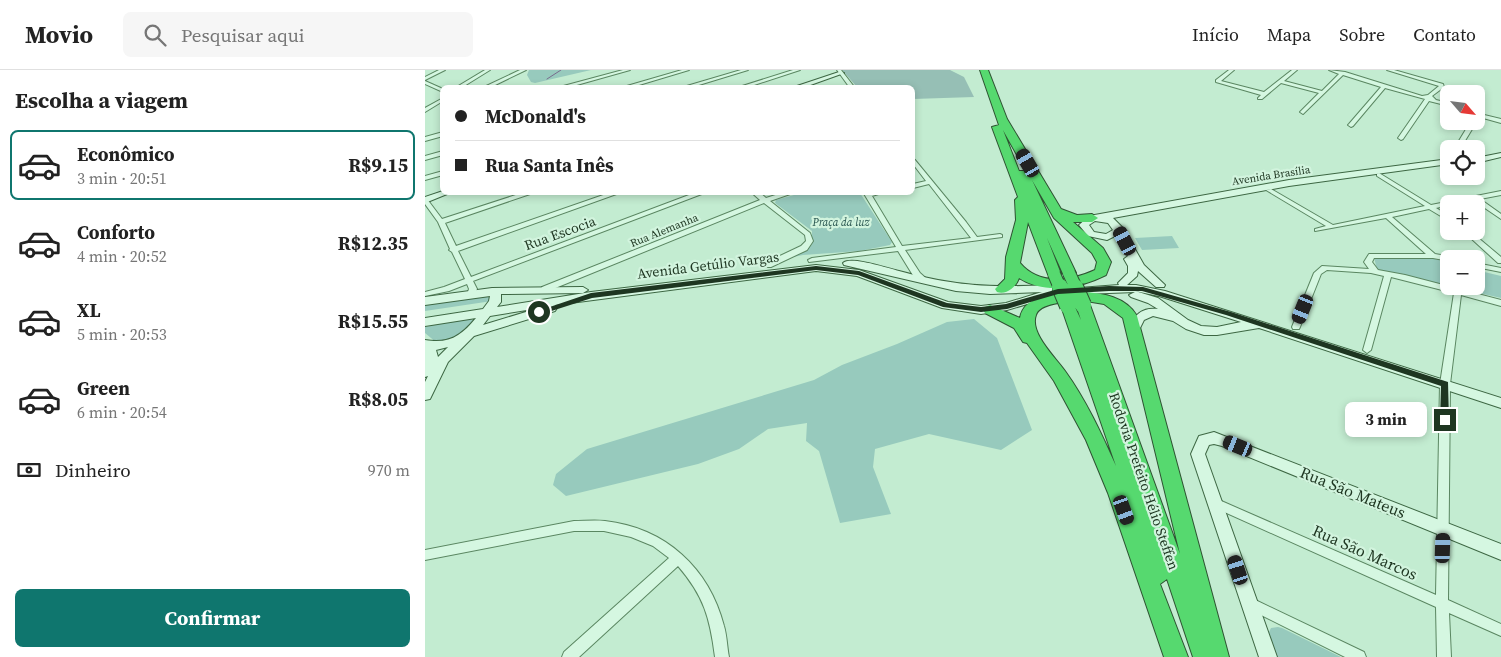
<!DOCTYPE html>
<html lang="pt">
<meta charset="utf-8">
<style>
body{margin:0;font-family:"Source Serif 4",serif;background:#f6f6f6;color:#222;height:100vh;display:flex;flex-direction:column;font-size:19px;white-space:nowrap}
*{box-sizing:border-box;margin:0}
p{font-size:16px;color:#767676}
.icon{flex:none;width:28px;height:28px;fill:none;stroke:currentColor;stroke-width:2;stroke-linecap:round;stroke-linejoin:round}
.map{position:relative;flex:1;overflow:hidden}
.sheet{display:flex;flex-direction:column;background:#fff;width:425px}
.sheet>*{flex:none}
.guide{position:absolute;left:15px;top:15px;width:475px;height:110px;border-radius:8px;box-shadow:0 2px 8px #0003;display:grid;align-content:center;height:110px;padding:0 15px;background:#fff}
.needle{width:32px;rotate:118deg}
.buttons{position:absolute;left:1015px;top:15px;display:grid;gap:10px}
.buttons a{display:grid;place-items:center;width:45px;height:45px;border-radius:8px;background:#fff;box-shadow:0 2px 8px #0003;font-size:25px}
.end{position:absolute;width:22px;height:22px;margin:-11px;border:6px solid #1e3621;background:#fff;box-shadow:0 0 0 2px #fff}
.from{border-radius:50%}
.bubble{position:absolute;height:35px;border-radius:8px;background:#fff;box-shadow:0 2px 8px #0003;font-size:16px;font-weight:700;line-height:35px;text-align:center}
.car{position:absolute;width:15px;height:30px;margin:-15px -8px;border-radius:6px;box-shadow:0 0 4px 1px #0007;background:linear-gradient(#222 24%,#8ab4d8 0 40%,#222 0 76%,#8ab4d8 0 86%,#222 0)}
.guide b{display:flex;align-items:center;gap:18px;height:48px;font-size:19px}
.guide b+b{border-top:1px solid #e0e0e0}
.guide i{width:12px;height:12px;background:#222}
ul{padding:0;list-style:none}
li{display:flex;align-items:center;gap:15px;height:70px;margin:0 10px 8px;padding:0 5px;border:2px solid transparent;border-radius:8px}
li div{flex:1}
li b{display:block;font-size:19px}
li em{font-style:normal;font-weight:700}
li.current{border-color:#0f766e}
li>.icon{width:45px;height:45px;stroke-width:1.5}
h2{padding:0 15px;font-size:22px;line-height:60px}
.pay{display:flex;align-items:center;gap:12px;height:55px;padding:0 15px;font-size:19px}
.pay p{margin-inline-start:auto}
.cta{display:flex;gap:10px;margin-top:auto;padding:10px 15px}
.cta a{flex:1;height:58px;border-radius:8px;background:#0f766e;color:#fff;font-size:20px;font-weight:700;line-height:58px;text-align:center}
header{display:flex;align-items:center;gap:30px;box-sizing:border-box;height:70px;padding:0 25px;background:#fff;border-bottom:1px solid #e0e0e0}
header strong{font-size:24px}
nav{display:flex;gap:28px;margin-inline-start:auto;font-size:18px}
.search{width:350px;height:45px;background:#f6f6f6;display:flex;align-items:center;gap:12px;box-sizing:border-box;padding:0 18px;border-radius:8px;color:#767676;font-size:19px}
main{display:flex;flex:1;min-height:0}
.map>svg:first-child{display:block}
</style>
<header>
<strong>Movio</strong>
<div class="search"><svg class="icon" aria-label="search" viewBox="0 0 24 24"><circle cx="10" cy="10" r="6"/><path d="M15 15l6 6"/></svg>Pesquisar aqui</div>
<nav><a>Início</a><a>Mapa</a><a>Sobre</a><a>Contato</a></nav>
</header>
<main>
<section class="sheet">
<h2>Escolha a viagem</h2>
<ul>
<li class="current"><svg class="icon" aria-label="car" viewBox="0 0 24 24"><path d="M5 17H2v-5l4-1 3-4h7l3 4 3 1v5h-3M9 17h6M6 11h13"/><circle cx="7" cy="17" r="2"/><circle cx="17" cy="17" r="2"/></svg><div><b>Econômico</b><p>3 min · 20:51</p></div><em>R$9.15</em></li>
<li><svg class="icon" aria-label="car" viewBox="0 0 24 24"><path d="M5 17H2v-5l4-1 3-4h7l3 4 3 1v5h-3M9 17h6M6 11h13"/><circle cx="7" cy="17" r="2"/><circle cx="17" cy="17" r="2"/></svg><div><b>Conforto</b><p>4 min · 20:52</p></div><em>R$12.35</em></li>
<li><svg class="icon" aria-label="car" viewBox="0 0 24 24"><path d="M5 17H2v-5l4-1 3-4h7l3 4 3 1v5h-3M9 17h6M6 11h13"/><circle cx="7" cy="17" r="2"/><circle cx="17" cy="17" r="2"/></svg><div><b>XL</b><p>5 min · 20:53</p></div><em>R$15.55</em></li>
<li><svg class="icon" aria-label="car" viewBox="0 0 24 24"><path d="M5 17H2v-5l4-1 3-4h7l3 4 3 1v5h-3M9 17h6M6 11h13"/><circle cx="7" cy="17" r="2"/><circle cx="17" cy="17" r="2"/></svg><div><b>Green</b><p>6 min · 20:54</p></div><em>R$8.05</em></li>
</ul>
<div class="pay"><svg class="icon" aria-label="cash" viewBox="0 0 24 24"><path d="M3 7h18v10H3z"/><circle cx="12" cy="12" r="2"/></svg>Dinheiro<p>970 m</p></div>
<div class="cta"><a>Confirmar</a></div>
</section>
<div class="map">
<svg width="1076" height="587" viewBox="0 0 1076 587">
<rect width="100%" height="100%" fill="#c3ecd1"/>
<path fill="#97cabd" d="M104,0H166L110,13L106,12L102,5Z
M376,123H435L467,172L465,175L435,181L378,185L363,188L382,178L387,174V161L350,133L351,130Z
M747,166L754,178L717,180L710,168Z
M949,187L1010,189L1024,193V216H1051V200L1076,206V228L952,200Z
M64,225L67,226V231L0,241V235Z
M51,249L34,268L12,273L0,263V257L5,256L3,254Z
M549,249L572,268L607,360L576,380L504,364L450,379L448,397L466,444L415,453L394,381L381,371L382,353L343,359L314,379L273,394L141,426L128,415L131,404L162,379L389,310L417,295L472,274L522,252Z
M853,557L857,558L916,587H851L843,564L846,558Z"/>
<path fill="#96bfb5" d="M417,0H525L539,7L549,27L488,29V18L432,17Z"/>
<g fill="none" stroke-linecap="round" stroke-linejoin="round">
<path stroke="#796c8d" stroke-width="1" d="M122,9L136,0"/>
<defs>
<path id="street" d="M14,0H20L0,10V7Z
M60,0H65L36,18H30Z
M95,0H101L64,18H57Z
M198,0H205L141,18H131Z
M257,0H264L204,18H195Z
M316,0H323L264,18H255Z
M368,0H375L320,18H311Z
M412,0H416L430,18H425Z
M804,0H809L796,11L839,22L867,0H872L859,11L897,21L914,4L904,0L920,2L997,26L1003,25L1014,16L962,0H969L1018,14L1019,17L1007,26L1011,30L1024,33V36L1004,31L978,69L976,70L973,68L1000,29L960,18L928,56L926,57L923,55L924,54L956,17L918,5L878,44L875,42L894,23L856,13L837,29H833V28L836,25L791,12V10Z
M0,11L18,19V22L0,14Z
M18,28V31L0,42V38Z
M1051,43L1076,49V53L1051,46Z
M1051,50L1052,51L1035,79H1029L1046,51Z
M18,62V66L0,71V67Z
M18,81V85L0,90V86Z
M488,89L490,90L541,152L552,167L575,164L577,165V167L480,180L495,203L504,211L500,213L489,207L473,181L384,192L383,190L387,188L471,177L438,122H460L447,126L477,176L546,168L504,114L488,118V114L501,111L488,94Z
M18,101V105L0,110V106Z
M954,103L1006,135L1076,121V125L1055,129L1076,144V149L1048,130L1032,134H1024V135L1011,138L1024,146V151L1004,139L967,147L1010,184L1027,187V189H1024V191L1008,188H949L947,192L953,200L980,205L1076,230V236L1036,225L1025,314L1023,530L1076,554V566L1024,543L1026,587H1012L1011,537L786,436L785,433L786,430L790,428L794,430L1011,525L1015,314L1029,223L966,207L946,280L942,283L938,280L959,206L946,203L902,200L896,204L875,257L874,259H868L867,257L889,203L897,196L944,199L939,192L944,184H1001L961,148L890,161V159L901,156L841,120L846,119L908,155L1000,136L952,106V104Z
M100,122H111L20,153L31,176L187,122H197L33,181L46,207L272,122H282L48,211L52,219L49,226H43L42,224L44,219L42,214L24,221L0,226V222L19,217L40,209L27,182L24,180L25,179L13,152L0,134V128L2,129L17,149Z
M326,122H334L341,128L360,122H371L345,131L385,163L388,171L382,180L346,197H340V193L376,176L381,171L380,165L339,133L123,221H120L116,219L117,217L335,130Z
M1038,161H1045L1076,187V193H1073Z
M1051,193L1076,198V202L1051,197Z
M149,451C159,451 170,450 180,451C241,458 284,498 299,556C302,566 302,577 304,587H290C285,548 279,526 253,496L154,587H137L139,582L244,488L228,476L206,467L179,461H149L0,490V480Z
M824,527L939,582L941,587H920L820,537L818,533L820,529Z"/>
<path id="secondary" d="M414,2L419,3L377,18H366Z
M1076,83V87L1051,93V88Z
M1024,89V94L864,116L688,148L698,158L719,195L740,215L739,217H731L713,201L712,206L702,215H711L740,221L1076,328V338L834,258L792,265H779L761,259L748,251L728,246L719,250L713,262H705L703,259C709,245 717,237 733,239L723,233L706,227L704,225L710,222L633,225L582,240L556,244L517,238L432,206L391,201L130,235L132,238L130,241L49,266L23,292L5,329L0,330V312L3,306L0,307V270C25,274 36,266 51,248L0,256V248L58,239L64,231L65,226L0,235V227L67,218L158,217L163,220L158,223L76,224V232L72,237L166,222L391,195L434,200L523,232L556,236L581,233L617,222L565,224L531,221L419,195L418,193C426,186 462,198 474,201C529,216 566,218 623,215L627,216V220L694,215L693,213L703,203V196L699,189L703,186L692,165L682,170L663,166L654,155L664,146L864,110ZM670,151L683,153L688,160L681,164L669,162L664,155ZM710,221L734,226L816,252L792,257L776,256L763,250L733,228ZM114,238L58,255L65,246ZM23,277L13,287L11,280Z
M18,121V122H27L0,133V127Z
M789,362L1076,474V490L797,376L789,374L784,375L780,384L852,587H834L766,384L774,366Z"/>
<path id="highway" d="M555,0H563L582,49L636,139L652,145L667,144L673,148L667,152H648L678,178L686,192L681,205C655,218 620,225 594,208C591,217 582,225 572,222L570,219L580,209L581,187L591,150L590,130L593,127L567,57L574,55ZM578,60L601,101H594ZM607,110L629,148L667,183L672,192L670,200C646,211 614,216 595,193L603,152L624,207H634L636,204L622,168L639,206L644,207L651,203Z
M657,222C678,223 701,227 712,246L804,587H768L742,509L735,514L763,587H739L683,423L661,370L629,311L602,273L598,272L589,258L560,243L558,240L560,237L565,235L595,248C599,223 637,222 657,222ZM644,231H655L651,235L656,250L648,233ZM661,231L679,234L698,248L755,484L665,235ZM641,232L636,236L691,396C676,363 661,330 640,301C631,288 604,263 611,245C614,235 631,233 641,232Z"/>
</defs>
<use href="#street" stroke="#5a8661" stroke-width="2"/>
<use href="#secondary" stroke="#3d6743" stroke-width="2"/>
<use href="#highway" stroke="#2e5332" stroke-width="2"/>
<use href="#street" fill="#d5f7e1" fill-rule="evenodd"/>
<use href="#secondary" fill="#d5f7e1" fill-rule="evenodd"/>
<use href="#highway" fill="#56d96f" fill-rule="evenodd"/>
<defs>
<path id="highway-bridge-far1" d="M644,203L651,218
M629,204L635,218"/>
<path id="highway-bridge" d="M635,217L643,236
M650,217L658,235"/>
</defs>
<use href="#highway-bridge-far1" stroke="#2e5332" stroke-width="14" stroke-linecap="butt"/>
<use href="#highway-bridge" stroke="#2e5332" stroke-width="18" stroke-linecap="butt"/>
<use href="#highway-bridge-far1" stroke="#56d96f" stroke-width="12"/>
<use href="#highway-bridge" stroke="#56d96f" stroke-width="16"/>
</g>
<path fill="#1e3621" d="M391,196L434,201L522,233L556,237L581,234L633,219L684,216L718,217L806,242L1023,312L1024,350L1020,354L1015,350L1016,316L801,245L717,221H684L633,224L582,239L556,242L518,237L433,205L391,200L167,228L114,245L110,242L166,223Z"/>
<g text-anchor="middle" stroke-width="4.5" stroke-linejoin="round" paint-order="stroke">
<g font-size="11" fill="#1e3621" stroke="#d2f4de">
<text transform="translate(846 105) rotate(-9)" y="4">Avenida Brasília</text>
<text transform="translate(239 160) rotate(-22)" y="4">Rua Alemanha</text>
</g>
<g font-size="11" font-style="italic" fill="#25524d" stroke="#d2f4de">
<text x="416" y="156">Praça da luz</text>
</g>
<g font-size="14" fill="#1e3621" stroke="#d2f4de">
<text transform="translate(135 163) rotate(-20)" y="5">Rua Escocia</text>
<text transform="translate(283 195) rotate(-7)" y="5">Avenida Getúlio Vargas</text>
<text transform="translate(719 411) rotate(71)" y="5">Rodovia Prefeito Hélio Steffen</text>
</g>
<g font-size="16" fill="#1e3621" stroke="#d2f4de">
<text transform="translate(928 422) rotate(22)" y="6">Rua São Mateus</text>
<text transform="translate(940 482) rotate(24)" y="6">Rua São Marcos</text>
</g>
</g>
</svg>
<div class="buttons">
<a><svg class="needle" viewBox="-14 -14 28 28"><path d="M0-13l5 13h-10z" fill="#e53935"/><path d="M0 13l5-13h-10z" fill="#767676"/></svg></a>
<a><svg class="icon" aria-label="locate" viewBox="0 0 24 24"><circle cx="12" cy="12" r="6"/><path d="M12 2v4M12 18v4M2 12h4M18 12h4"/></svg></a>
<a>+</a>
<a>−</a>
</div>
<i class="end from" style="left:114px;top:242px"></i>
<i class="end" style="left:1020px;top:350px"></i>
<div class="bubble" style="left:920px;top:332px;width:82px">3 min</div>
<i class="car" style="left:603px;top:93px;rotate:330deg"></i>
<i class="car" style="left:700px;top:171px;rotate:332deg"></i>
<i class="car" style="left:878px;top:239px;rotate:202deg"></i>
<i class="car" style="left:813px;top:376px;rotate:292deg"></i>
<i class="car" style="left:699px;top:440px;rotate:160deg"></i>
<i class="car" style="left:1018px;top:478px;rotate:2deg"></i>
<i class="car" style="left:813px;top:500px;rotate:342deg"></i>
<div class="guide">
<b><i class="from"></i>McDonald's</b>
<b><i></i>Rua Santa Inês</b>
</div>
</div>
</main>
